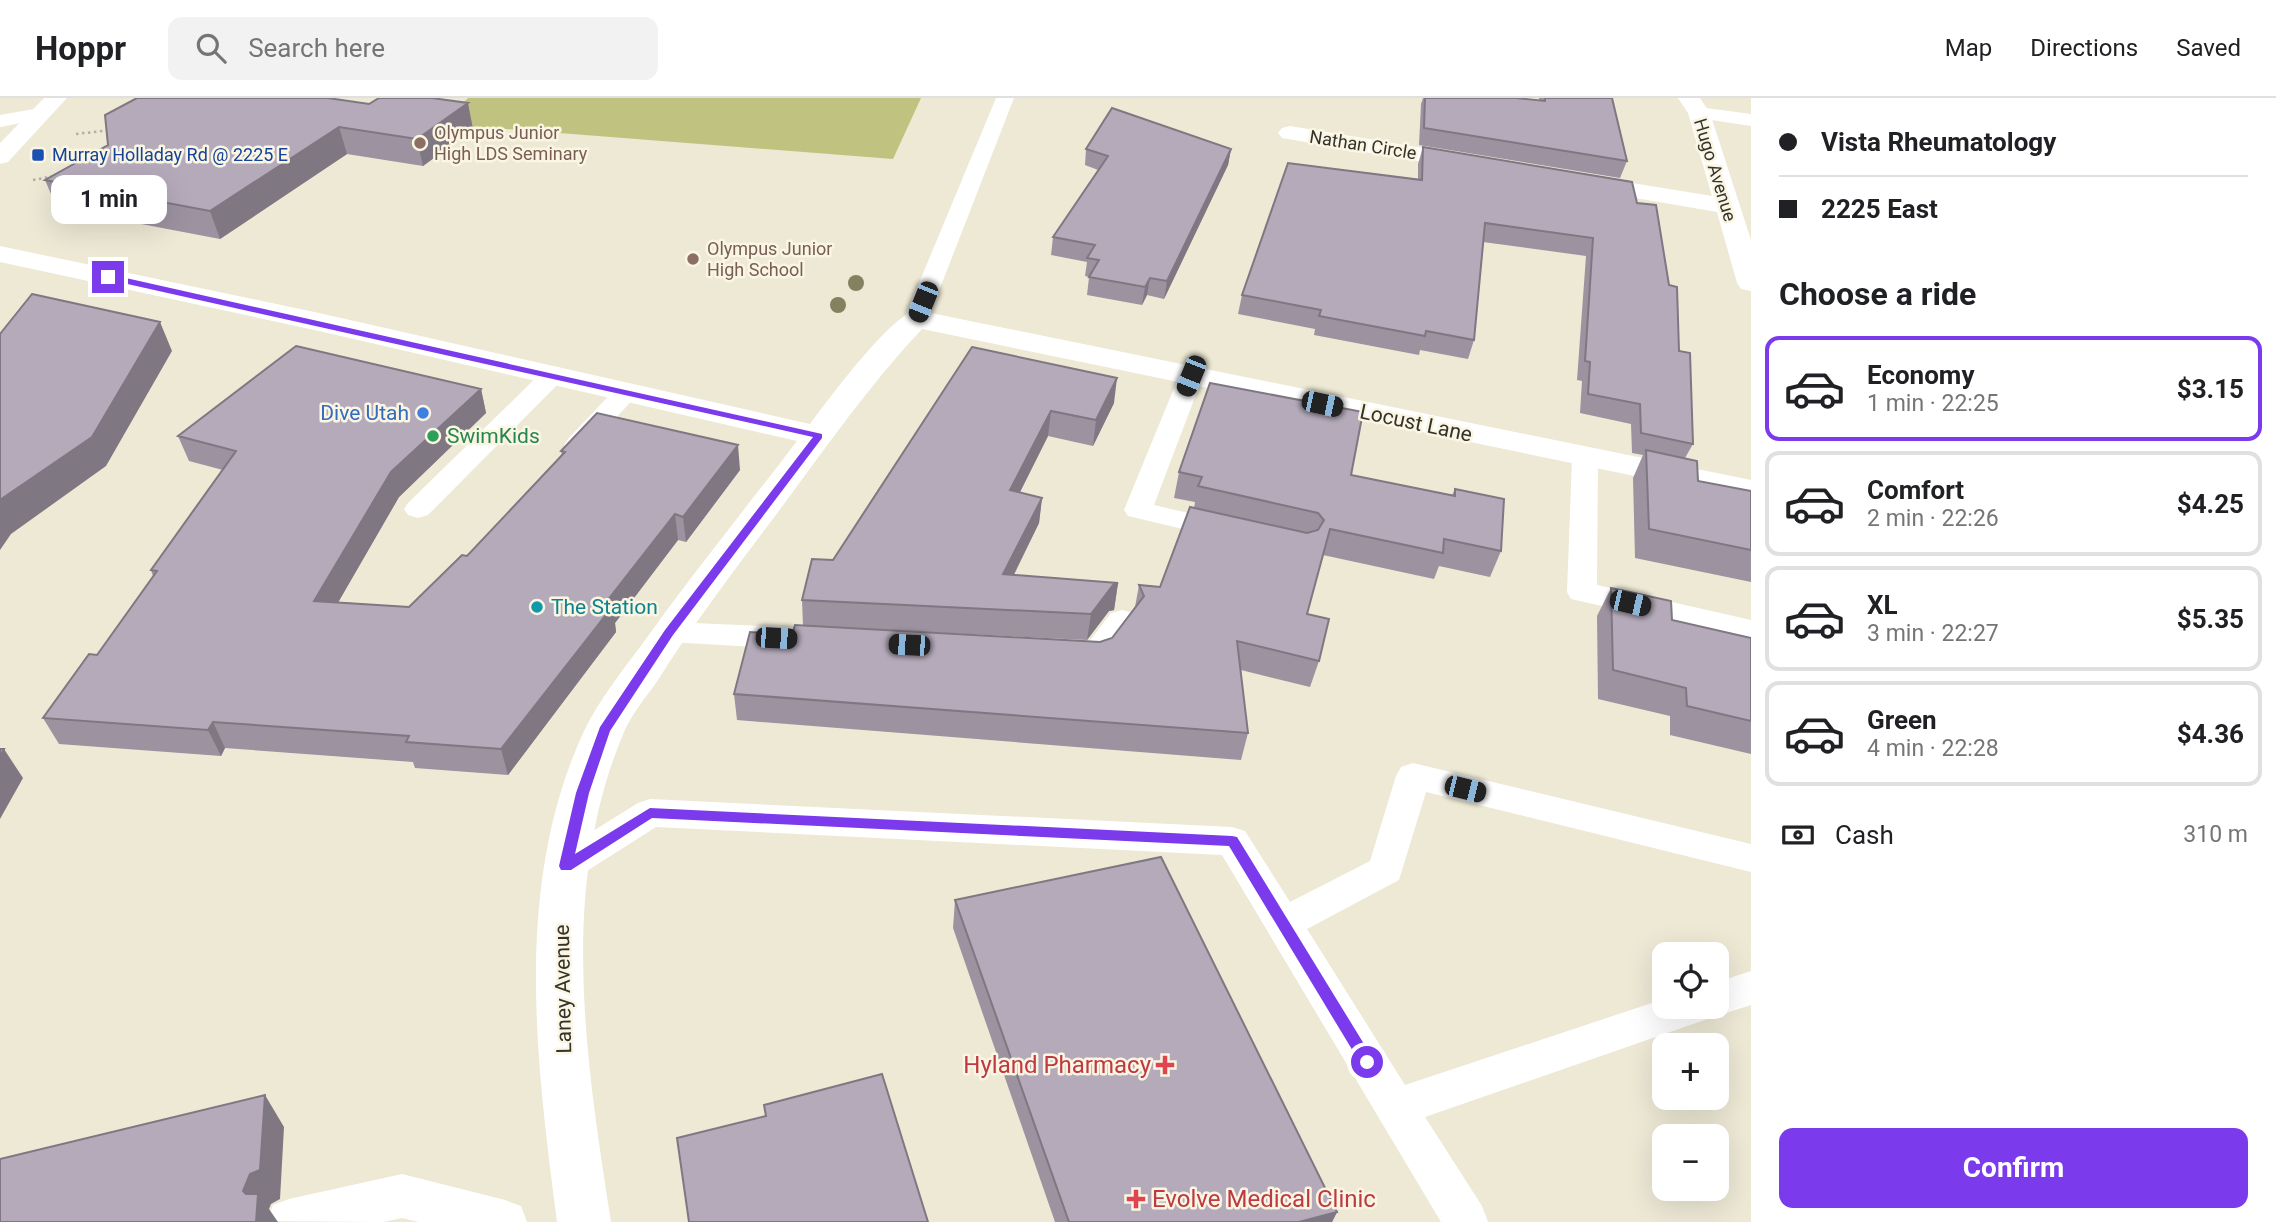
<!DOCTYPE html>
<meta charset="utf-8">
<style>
body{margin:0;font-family:Roboto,sans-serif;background:#f2f2f2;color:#202124;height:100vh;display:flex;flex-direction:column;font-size:26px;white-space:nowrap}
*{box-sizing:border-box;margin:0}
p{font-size:23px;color:#757577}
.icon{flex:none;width:38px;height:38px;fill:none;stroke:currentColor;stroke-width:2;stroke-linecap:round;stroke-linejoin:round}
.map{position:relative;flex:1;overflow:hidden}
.panel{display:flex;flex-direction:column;background:#fff;width:525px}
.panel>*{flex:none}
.hud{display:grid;align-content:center;height:154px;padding:0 28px;background:#fff}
.fabs{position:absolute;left:1652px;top:844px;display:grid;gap:14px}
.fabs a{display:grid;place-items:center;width:77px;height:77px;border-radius:14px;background:#fff;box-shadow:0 7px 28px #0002;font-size:35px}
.end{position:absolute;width:32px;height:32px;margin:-16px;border:9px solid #7c3aed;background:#fff;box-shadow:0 0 0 4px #fff}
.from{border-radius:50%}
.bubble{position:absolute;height:49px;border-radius:14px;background:#fff;box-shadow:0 7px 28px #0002;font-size:23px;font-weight:700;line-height:49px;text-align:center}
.car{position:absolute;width:21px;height:42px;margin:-21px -10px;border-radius:9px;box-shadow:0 0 5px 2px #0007;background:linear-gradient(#222 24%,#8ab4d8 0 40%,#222 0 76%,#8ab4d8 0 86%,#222 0)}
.hud b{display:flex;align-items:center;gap:24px;height:66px;font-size:26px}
.hud b+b{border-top:2px solid #e0e0e0}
.hud i{width:18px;height:18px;background:#202124}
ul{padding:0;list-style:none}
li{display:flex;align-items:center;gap:21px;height:105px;margin:0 14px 10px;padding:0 14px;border:4px solid #e0e0e0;border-radius:14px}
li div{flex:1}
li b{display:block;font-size:26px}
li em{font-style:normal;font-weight:700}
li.on{border-color:#7c3aed}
li>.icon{width:63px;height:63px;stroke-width:1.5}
h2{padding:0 28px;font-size:32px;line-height:84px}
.pay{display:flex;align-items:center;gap:18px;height:77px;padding:0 28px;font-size:26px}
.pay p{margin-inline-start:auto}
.primary-button{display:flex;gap:14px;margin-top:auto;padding:14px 28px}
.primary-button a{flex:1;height:80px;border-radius:14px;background:#7c3aed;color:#fff;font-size:28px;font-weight:700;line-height:80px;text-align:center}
header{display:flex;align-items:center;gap:42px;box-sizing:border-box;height:98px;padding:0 35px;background:#fff;border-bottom:2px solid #e0e0e0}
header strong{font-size:33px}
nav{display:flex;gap:38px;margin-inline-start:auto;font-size:24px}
.search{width:490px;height:63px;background:#f2f2f2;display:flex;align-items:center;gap:18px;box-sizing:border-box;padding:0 24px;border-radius:14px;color:#757577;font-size:26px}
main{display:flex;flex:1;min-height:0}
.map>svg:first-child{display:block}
</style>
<header>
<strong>Hoppr</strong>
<div class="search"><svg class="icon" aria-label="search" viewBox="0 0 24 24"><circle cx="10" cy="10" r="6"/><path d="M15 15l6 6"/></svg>Search here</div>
<nav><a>Map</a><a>Directions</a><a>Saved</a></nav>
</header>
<main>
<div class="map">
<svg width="1751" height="1124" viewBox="0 0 1751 1124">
<rect width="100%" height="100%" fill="#ede9d5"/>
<path fill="#c0c27f" d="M468,0H921L893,61L442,26Z"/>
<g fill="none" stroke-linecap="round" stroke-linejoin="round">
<path stroke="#b3b0a0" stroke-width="2.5" stroke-dasharray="2.5 3.5" stroke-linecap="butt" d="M76,36L112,32
M33,82L55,78"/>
<path fill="#fff" fill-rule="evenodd" d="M996,0H1014L928,221L924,226H908L904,221Z
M1699,9L1751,16V28L1692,19L1690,15Z
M40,10L47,12L49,16L47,20L0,29V17Z
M553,270L562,272L565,277L562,282L428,417L418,420L408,417L404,411L408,405L544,272Z
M1191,271L1200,273L1203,278L1154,407L1235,426L1239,432L1235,438L1225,441L1128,418L1124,412L1179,278L1182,273Z
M626,286L635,289L639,294L635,299L586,353L577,355L568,353L564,347L568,341L617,289Z
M1585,352L1594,354L1598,360L1597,487L1751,522V542L1571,501L1567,494L1572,360L1576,354Z
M1122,512L1133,515L1137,522C1115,558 1107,576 1062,563L1057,555L1062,547L1088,545L1111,515Z
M669,524L790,529L801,533L805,540L801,547L790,551L669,544L658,541L654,534L658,527Z
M1413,665L1751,746V774L1426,694L1399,782L1307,831L1405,987L1664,901V908H1717V884L1751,873V907L1717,918L1712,916L1710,920L1696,925L1425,1019L1482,1108L1488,1124H1441L1222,757L656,729L579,778L566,783L553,778L548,768L553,758L638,705L650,701L1232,729L1245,733L1290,804L1370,763L1396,678L1401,669Z
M402,1076L505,1102L521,1108L527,1124H419L402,1120L383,1124L267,1123L273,1107L289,1101Z"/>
<path fill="#fff" fill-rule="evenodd" d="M1678,0H1700L1710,15L1751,142V193L1741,191L1737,185L1717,114L1583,91L1574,89L1571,84L1574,79L1583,77L1712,98L1688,15Z
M1290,28L1471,58L1479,60L1483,65L1479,70L1471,72L1282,40L1278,35L1282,30Z
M0,148L319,215L810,326C829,301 889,219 916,212L1751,382V402L922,231C861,296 814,367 760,438C724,486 688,534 656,585C645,600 632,616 624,634C558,789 586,963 611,1124H557C536,962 513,786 584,633C599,602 622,573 643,545C692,476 746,410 797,343L319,233L0,164Z"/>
<path fill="#fff" fill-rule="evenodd" d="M44,0H67L8,64L0,66V45Z"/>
</g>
<g fill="#838160">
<circle cx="856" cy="185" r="8"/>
<circle cx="838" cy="207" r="8"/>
</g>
<path fill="#9c92a0" d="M1423,0H1516L1539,3V0H1612L1627,63L1620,80L1419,47L1421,6Z
M105,17L473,31L423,68L347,56L220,141L57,110L45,82L108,47Z
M1423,49L1637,105L1679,253L1693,346L1685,360L1698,383L1751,393V484L1635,460L1633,380L1643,357L1632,355L1631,326L1580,315L1582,283L1577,282L1586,158L1483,144L1474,242L1468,261L1420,252L1419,257L1314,237L1315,231L1238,216L1242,197L1418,81V66Z
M1086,51H1231L1228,67L1164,201L1147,197L1142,207L1087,197L1089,179L1085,178L1087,164L1051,157L1053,139L1098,72L1085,67Z
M972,249L1114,305L1093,348L1048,338L1020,394L1042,400L1039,425L1014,477L1118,485L1114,512L1109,513L1087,542L883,532L1100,544L1112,540L1135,509L1139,487L1160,489L1194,410L1195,404L1174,400L1179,374L1351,377L1452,397L1455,391L1501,453L1490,479L1439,468L1434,481L1323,457L1307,516L1319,563L1310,589L1241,572L1248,635L1241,662L737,622L734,596L803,528L802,502L833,462Z
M481,291L486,315L399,399L338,504L409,509L467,458L562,358L561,353L740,372L686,444L678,442L615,525L616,534L508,677L415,670L413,664L225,650L221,658L59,646L43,620L97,557L153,478L151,472L223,372L189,363L178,338Z
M1611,490L1672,522L1751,540V656L1670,637V618L1598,601L1597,518Z
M955,802L1337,1114L1332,1124H1055L953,830Z"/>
<path fill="#7f7782" d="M468,5L473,31L423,68L417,41Z
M339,29L347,56L220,141L210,113Z
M1231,51L1228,67L1164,201L1167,183Z
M1150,180L1147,197L1142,207L1145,189Z
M160,224L172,253L106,368L11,436L0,452V402Z
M1117,280L1114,305L1093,348L1096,322Z
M481,291L486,315L399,399L324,529L314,503L391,374Z
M1051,313L1048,338L1008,418L1010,392Z
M738,347L740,372L686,444L683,419Z
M1042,400L1039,425L1001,502L1003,476Z
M675,416L678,442L615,525L616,534L508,677L501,651L604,507Z
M1118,485L1114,512L1109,513L1087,542L1091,516L1113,487Z
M213,624L225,650L221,658L208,632Z
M4,651L23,680L0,721V658Z
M265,997L284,1029L280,1101L271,1106L269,1111L278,1124H256L243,1093Z
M1337,1114L1332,1124H1299Z"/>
<path fill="#b5aaba" stroke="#7f7782" stroke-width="2" d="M137,0H328L369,6L379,0H432L468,5L417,41L339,29L210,113L45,82L108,47L105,17Z
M1425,0H1516L1545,3V0H1612L1627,63L1424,30Z
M1112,10L1231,51L1167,183L1150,180L1145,189L1089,179L1099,162L1087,160L1095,147L1053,139L1108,58L1086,51Z
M1423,49L1632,84L1637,105L1656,107L1669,187L1677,189L1679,253L1690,255L1693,346L1641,335L1640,306L1588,296L1590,264L1585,263L1593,140L1485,125L1474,242L1426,233L1425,238L1319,218L1321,212L1242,197L1288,65L1422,82Z
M32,196L160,224L92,339L0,402V236Z
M296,248L481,291L391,374L314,503L409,509L462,457L467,458L565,354L561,353L597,315L738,347L683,419L675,416L604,507L612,509L501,651L406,644L409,638L213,624L208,632L43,620L89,556L97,557L157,473L151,472L236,353L178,338Z
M972,249L1117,280L1096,322L1051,313L1010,392L1042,400L1003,476L1118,485L1113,487L1091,516L802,502L812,461L833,462Z
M1210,285L1363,314L1351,377L1455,398V391L1504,401L1501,453L1444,441L1443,455L1330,431L1307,516L1329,521L1319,563L1237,543L1248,635L734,596L750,534L792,537L795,527L1100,544L1112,540L1144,498L1139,487L1160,489L1190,409L1307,435L1318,432L1324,422L1318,415L1198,388L1202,379L1179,374Z
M1646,352L1697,363L1698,383L1751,393V452L1649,431Z
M1611,490L1671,503L1672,522L1751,540V623L1687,608L1686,590L1613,572Z
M0,651H4L0,658Z
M1161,759L1337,1114L1299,1124H1069L955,802Z
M882,976L928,1124H689L677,1040L766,1018L764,1007Z
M265,997L260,1072L250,1076L243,1093L246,1096H258L256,1124H0V1061Z"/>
<path fill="#7c3aed" d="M108,176L822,336V340L673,537L610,633L589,695L575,756L650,710L1232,738L1237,739L1372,959L1375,964L1372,968H1362L1229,748L652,720L571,772H561L559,768L576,695L600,629L665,532L813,339L105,181Z"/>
<g fill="#8d6e63" stroke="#faf6e3" stroke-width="2.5">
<circle cx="420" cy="45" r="7"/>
<circle cx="693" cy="161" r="7"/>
</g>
<rect fill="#1a4fb4" stroke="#faf6e3" stroke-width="2.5" x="31" y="50" width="14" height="14" rx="3.5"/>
<circle fill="#3f7fe0" stroke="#faf6e3" stroke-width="2.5" cx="423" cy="315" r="7"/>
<circle fill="#2e9e5b" stroke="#faf6e3" stroke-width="2.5" cx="433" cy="338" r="7"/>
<circle fill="#0f9aa8" stroke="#faf6e3" stroke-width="2.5" cx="537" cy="509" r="7"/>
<g fill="#e0444e" stroke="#faf6e3" stroke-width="2.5">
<path d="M1161.5 956.5h7v7h7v7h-7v7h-7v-7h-7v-7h7z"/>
<path d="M1132.5 1090.5h7v7h7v7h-7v7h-7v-7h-7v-7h7z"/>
</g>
<g text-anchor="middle" stroke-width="5" stroke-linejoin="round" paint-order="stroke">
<g font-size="18" fill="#785e54" stroke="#faf6e3" text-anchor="start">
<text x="434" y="41">Olympus Junior<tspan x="434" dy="21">High LDS Seminary</tspan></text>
<text x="707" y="157">Olympus Junior<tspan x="707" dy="21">High School</tspan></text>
</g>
<g font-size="18" fill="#33322b" stroke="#faf6e3">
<text transform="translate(1363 47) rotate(9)" y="6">Nathan Circle</text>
<text transform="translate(1715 72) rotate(73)" y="6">Hugo Avenue</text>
</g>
<g font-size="18" fill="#164399" stroke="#faf6e3" text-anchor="start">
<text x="52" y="63">Murray Holladay Rd @ 2225 E</text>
</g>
<g font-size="21" fill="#366cbe" stroke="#faf6e3" text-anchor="end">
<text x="409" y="322">Dive Utah</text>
</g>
<g font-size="21" fill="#33322b" stroke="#faf6e3">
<text transform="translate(1416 325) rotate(12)" y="7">Locust Lane</text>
<text transform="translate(563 891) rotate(-91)" y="7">Laney Avenue</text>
</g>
<g font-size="21" fill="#27864d" stroke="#faf6e3" text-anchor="start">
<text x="447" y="345">SwimKids</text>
</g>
<g font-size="21" fill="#0d838f" stroke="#faf6e3" text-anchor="start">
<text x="551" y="516">The Station</text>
</g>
<g font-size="24" fill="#be3a42" stroke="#faf6e3" text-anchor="end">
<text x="1151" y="975">Hyland Pharmacy</text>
<text x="1152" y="1109" text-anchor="start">Evolve Medical Clinic</text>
</g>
</g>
</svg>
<div class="fabs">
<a><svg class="icon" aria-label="locate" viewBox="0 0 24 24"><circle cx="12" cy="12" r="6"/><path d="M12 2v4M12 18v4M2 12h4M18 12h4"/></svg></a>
<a>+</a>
<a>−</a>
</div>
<i class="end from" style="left:1367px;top:964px"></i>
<i class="end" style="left:108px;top:179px"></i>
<div class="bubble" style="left:51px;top:77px;width:116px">1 min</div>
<i class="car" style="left:923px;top:204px;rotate:202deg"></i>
<i class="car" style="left:1191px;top:278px;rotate:202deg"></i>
<i class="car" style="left:1322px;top:306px;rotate:102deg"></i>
<i class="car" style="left:1630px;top:505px;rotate:103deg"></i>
<i class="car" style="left:776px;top:540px;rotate:93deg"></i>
<i class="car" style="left:909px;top:547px;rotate:273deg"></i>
<i class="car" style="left:1465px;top:691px;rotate:104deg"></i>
</div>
<section class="panel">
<div class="hud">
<b><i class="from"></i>Vista Rheumatology</b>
<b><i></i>2225 East</b>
</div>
<h2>Choose a ride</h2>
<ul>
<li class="on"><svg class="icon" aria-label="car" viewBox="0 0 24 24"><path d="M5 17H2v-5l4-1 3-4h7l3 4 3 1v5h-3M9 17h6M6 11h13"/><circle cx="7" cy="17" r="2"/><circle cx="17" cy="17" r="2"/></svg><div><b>Economy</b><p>1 min · 22:25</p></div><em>$3.15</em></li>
<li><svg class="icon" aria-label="car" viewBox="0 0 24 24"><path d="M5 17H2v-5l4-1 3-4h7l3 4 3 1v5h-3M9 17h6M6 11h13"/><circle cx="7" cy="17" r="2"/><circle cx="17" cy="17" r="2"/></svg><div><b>Comfort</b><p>2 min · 22:26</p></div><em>$4.25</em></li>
<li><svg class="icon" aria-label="car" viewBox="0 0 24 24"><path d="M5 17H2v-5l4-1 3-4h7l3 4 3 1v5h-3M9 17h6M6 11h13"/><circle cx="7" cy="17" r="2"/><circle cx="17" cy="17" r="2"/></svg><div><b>XL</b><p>3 min · 22:27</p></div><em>$5.35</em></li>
<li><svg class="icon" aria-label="car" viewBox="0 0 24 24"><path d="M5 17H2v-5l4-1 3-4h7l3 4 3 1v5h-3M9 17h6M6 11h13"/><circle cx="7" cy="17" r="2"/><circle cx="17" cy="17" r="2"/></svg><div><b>Green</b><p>4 min · 22:28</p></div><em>$4.36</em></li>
</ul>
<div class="pay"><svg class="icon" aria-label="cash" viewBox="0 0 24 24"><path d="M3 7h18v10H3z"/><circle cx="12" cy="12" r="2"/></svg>Cash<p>310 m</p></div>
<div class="primary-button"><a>Confirm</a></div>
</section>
</main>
